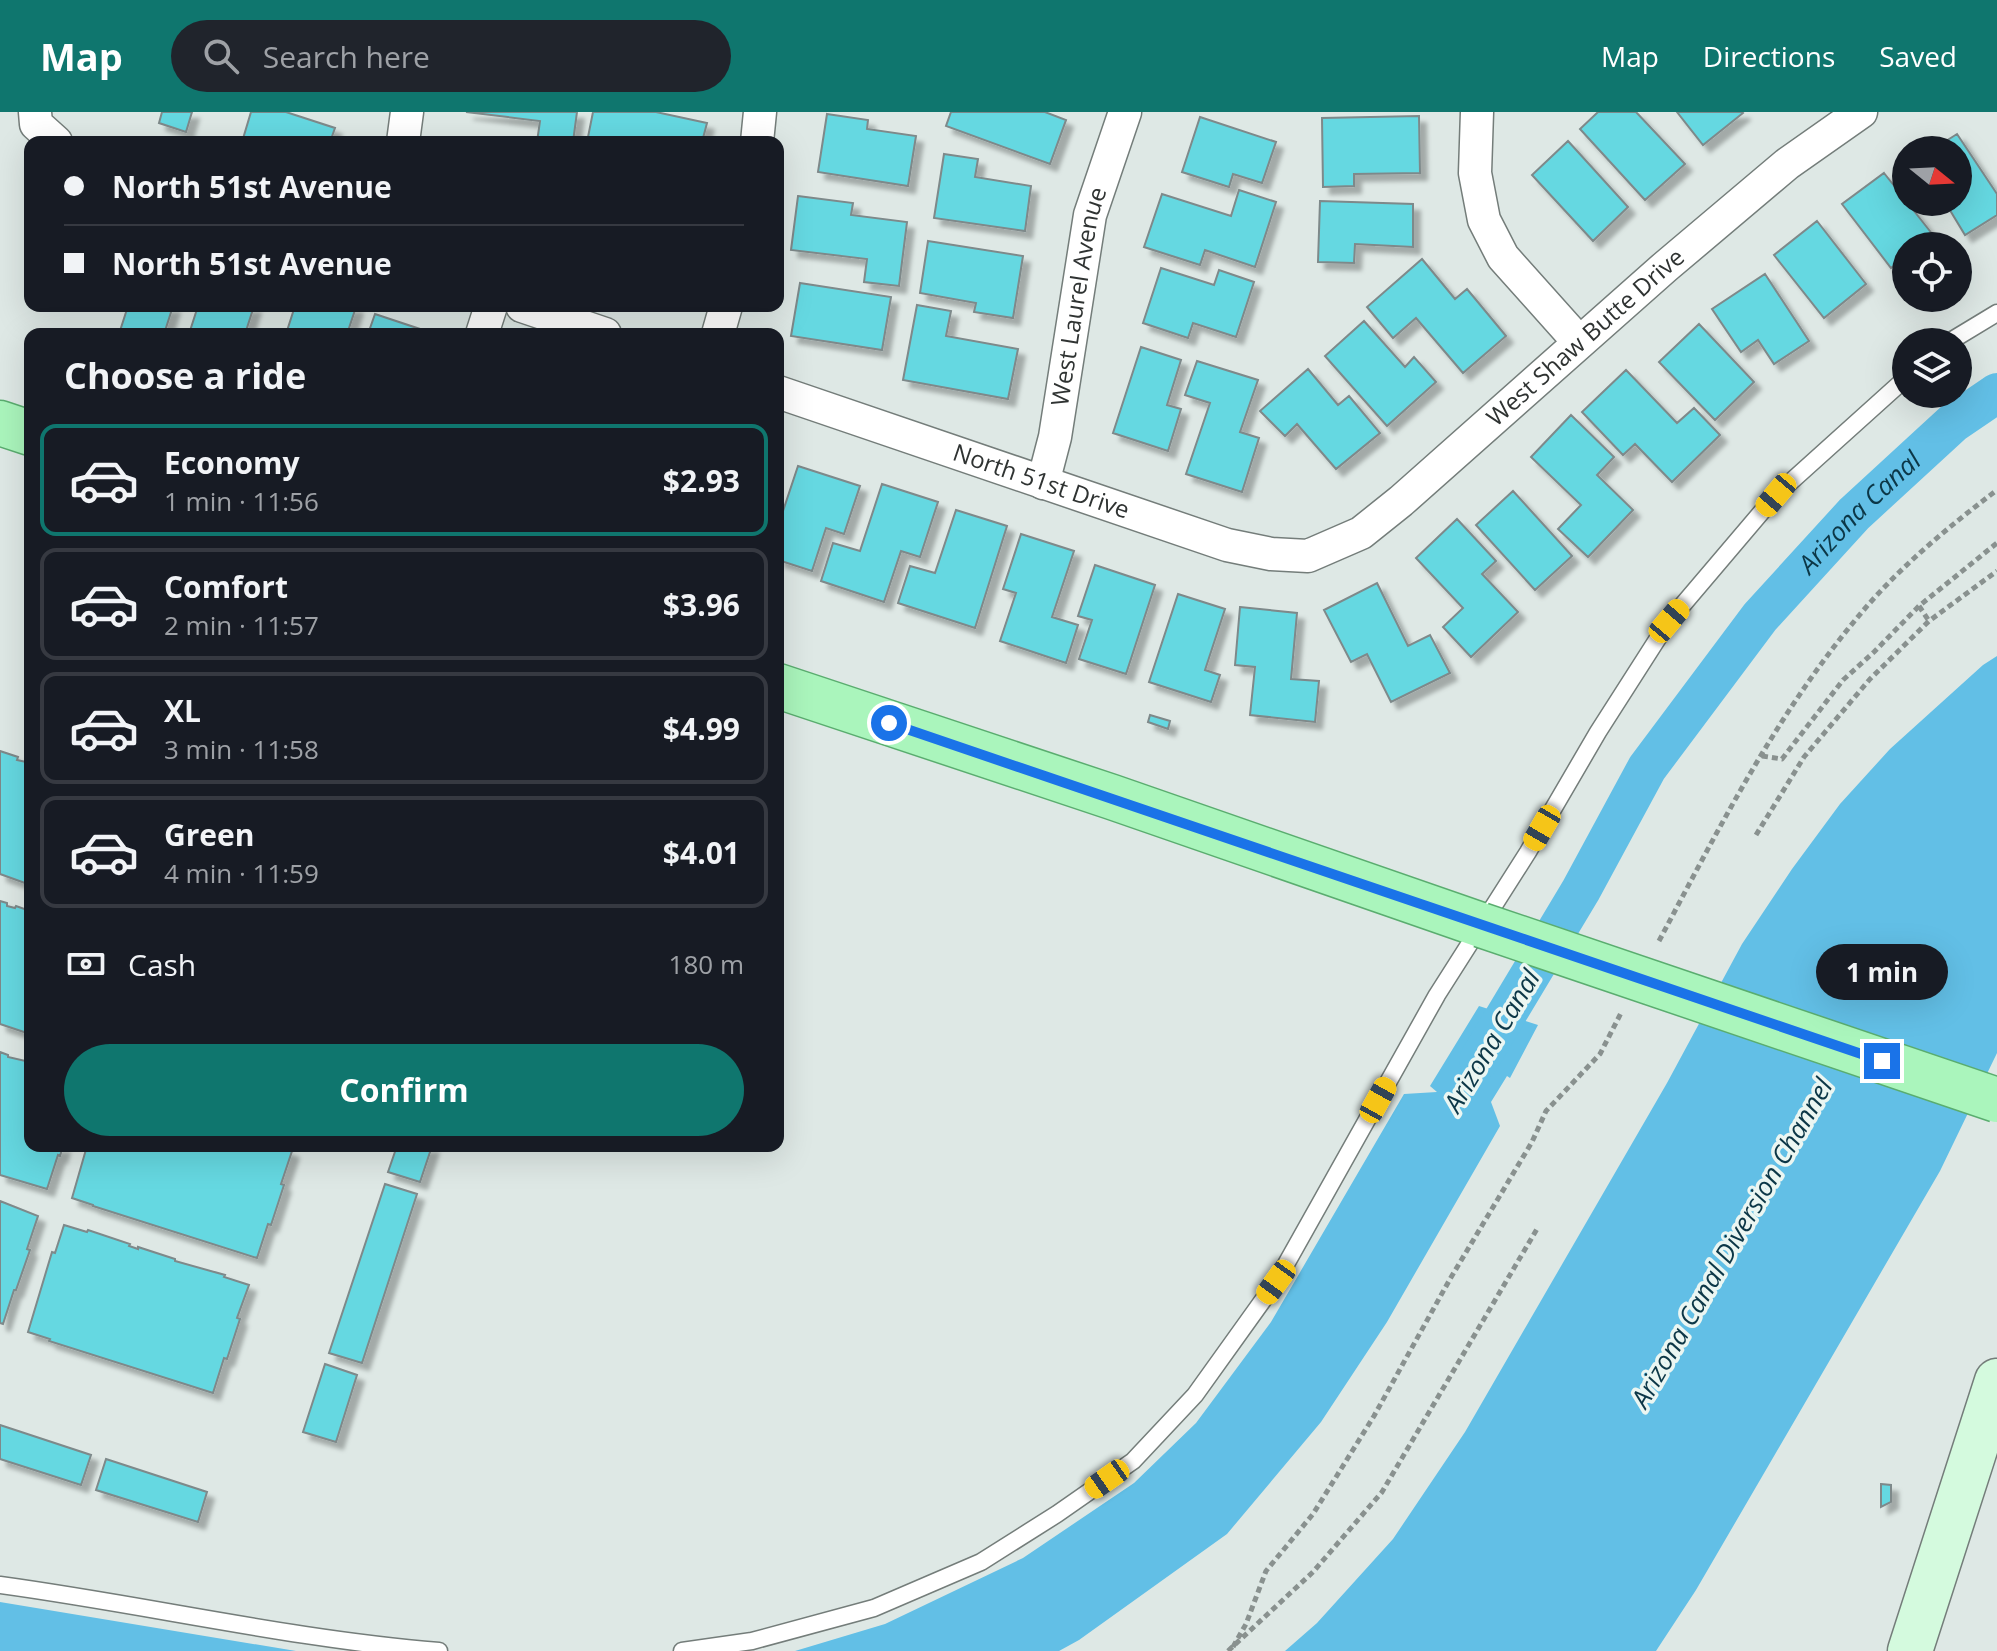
<!DOCTYPE html>
<meta charset="utf-8">
<style>
body{margin:0;font-family:"Open Sans",sans-serif;background:#20242c;color:#f1f3f6;height:100vh;display:flex;flex-direction:column;font-size:30px;white-space:nowrap}
*{box-sizing:border-box;margin:0}
p{font-size:26px;color:#9ea1a6}
.icon{flex:none;width:44px;height:44px;fill:none;stroke:currentColor;stroke-width:2;stroke-linecap:round;stroke-linejoin:round}
.map{position:relative;flex:1;overflow:hidden}
.drawer{position:absolute;left:24px;top:216px;width:760px;height:824px;display:flex;flex-direction:column;background:#171b24;border-radius:16px;box-shadow:0 8px 32px #0002}
.drawer>*{flex:none}
.banner{position:absolute;left:24px;top:24px;width:760px;height:176px;border-radius:16px;box-shadow:0 8px 32px #0002;display:grid;align-content:center;height:176px;padding:0 40px;background:#171b24}
.needle{width:52px;rotate:108deg}
.fabs{position:absolute;left:1892px;top:24px;display:grid;gap:16px}
.fabs a{display:grid;place-items:center;width:80px;height:80px;border-radius:50%;background:#171b24;box-shadow:0 8px 32px #0002;font-size:40px}
.end{position:absolute;width:36px;height:36px;margin:-18px;border:10px solid #1a73e8;background:#fff;box-shadow:0 0 0 4px #fff}
.from{border-radius:50%}
.bubble{position:absolute;height:56px;border-radius:28px;background:#171b24;box-shadow:0 8px 32px #0002;font-size:26px;font-weight:700;line-height:56px;text-align:center}
.car{position:absolute;width:24px;height:48px;margin:-24px -12px;border-radius:10px;box-shadow:0 0 6px 2px #0007;background:linear-gradient(#f5c518 24%,#345 0 40%,#f5c518 0 76%,#345 0 86%,#f5c518 0)}
.banner b{display:flex;align-items:center;gap:28px;height:76px;font-size:30px}
.banner b+b{border-top:2px solid #363941}
.banner i{width:20px;height:20px;background:#f1f3f6}
ul{padding:0;list-style:none}
li{display:flex;align-items:center;gap:24px;height:112px;margin:0 16px 12px;padding:0 24px;border:4px solid #363941;border-radius:16px}
li div{flex:1}
li b{display:block;font-size:30px}
li em{font-style:normal;font-weight:700}
li.active{border-color:#0f766e}
li>.icon{width:72px;height:72px;stroke-width:1.5}
h2{padding:0 40px;font-size:36px;line-height:96px}
.pay{display:flex;align-items:center;gap:20px;height:88px;padding:0 40px;font-size:30px}
.pay p{margin-inline-start:auto}
.action{display:flex;gap:16px;margin-top:auto;padding:16px 40px}
.action a{flex:1;height:92px;border-radius:48px;background:#0f766e;color:#fff;font-size:32px;font-weight:700;line-height:92px;text-align:center}
header{display:flex;align-items:center;gap:48px;box-sizing:border-box;height:112px;padding:0 40px;background:#0f766e;color:#fff}
header strong{font-size:38px}
nav{display:flex;gap:44px;margin-inline-start:auto;font-size:28px}
.search{width:560px;height:72px;background:#20242c;display:flex;align-items:center;gap:20px;box-sizing:border-box;padding:0 28px;border-radius:44px;color:#9ea1a6;font-size:30px}
.map>svg:first-child{display:block}
</style>
<header>
<strong>Map</strong>
<div class="search"><svg class="icon" aria-label="search" viewBox="0 0 24 24"><circle cx="10" cy="10" r="6"/><path d="M15 15l6 6"/></svg>Search here</div>
<nav><a>Map</a><a>Directions</a><a>Saved</a></nav>
</header>
<div class="map">
<svg width="1997" height="1539" viewBox="0 0 1997 1539">
<defs>
<filter id="shadow"><feDropShadow dx="7" dy="7" stdDeviation="2" flood-color="#0004"/></filter>
</defs>
<rect width="100%" height="100%" fill="#dee8e5"/>
<path fill="#62bfe6" d="M1997,544V941L1940,1059L1696,1478L1656,1539H1285L1317,1511L1393,1427L1465,1320L1667,971L1742,832L1792,757L1840,692L1890,637L1983,553Z
M1479,894L1538,913L1510,966L1507,964L1491,990L1500,1014L1387,1210L1321,1310L1227,1422L1079,1528L1059,1539H795L885,1512L1023,1446L1134,1371L1196,1311L1271,1210L1404,982L1437,980L1430,974Z
M0,1490L296,1539H0Z"/>
<g fill="none" stroke-linecap="round" stroke-linejoin="round">
<path stroke="#62bfe6" stroke-width="40" id="s1" d="M1479,948L1581,778L1647,656L1760,505L1854,402L1953,311L1997,281"/>
</g>
<path fill="#65d8e1" stroke="#7e898a" stroke-width="2" filter="url(#shadow)" d="M162,0H192L186,20L159,11Z
M251,0H286L335,16L330,30H242Z
M466,0H577L573,30H537L540,9Z
M593,0H656L707,11L702,30H610L588,25Z
M951,0H1045L1066,8L1050,52L946,14Z
M1598,0H1636L1685,52L1645,88L1580,17Z
M1677,0H1742L1743,1L1703,33Z
M827,2L868,8L867,17L916,24L908,74L818,60Z
M1419,4L1420,61L1354,62V74L1323,75L1322,6Z
M1200,5L1276,30L1262,71L1233,62L1229,75L1182,60Z
M1957,22L1997,82V103L1965,123L1945,90H1958V38H1921L1934,30L1938,34Z
M1568,29L1628,95L1593,129L1532,63Z
M944,42L978,47L975,65L1031,74L1025,119L934,106Z
M1884,61L1933,123L1919,134H1906V144L1891,156L1842,92Z
M1239,78L1276,90L1255,155L1205,138L1200,153L1144,135L1162,82L1231,104Z
M798,84L853,91L851,103L907,110L899,174L864,170L867,147L791,138Z
M1320,89L1413,92V135L1355,132L1354,151L1318,150Z
M1817,109L1866,172L1824,206L1774,143Z
M928,129L1023,144L1013,206L974,200L976,191L920,181Z
M1422,147L1455,187L1467,177L1506,224L1463,261L1416,206L1393,226L1367,195Z
M1161,156L1214,173L1219,158L1254,170L1236,225L1193,211L1188,226L1143,211Z
M1765,162L1809,229L1774,252L1758,228L1741,240L1712,197Z
M800,171L891,185L882,238L791,224Z
M917,193L951,199L946,224L1018,237L1008,287L903,268Z
M128,194H173L164,222H119Z
M198,194H254L245,222H189Z
M295,194H354L356,195L347,222H286Z
M375,202L426,219L425,222H368Z
M1364,209L1405,255L1414,245L1436,270L1387,314L1325,244Z
M1699,212L1754,270L1715,308L1659,250Z
M1141,235L1181,248L1167,293L1181,297L1168,339L1113,321Z
M1197,249L1258,268L1240,320L1259,326L1242,380L1186,362L1210,291L1185,283Z
M1308,257L1338,293L1349,284L1380,321L1336,357L1297,312L1285,324L1260,299Z
M1626,258L1677,311L1694,296L1720,323L1672,370L1635,332L1623,343L1582,300Z
M1571,303L1614,345L1597,363L1633,398L1588,445L1558,417L1581,393L1531,345Z
M798,354L860,374L844,422L826,416L812,459L778,448V414Z
M882,372L938,390L920,445L901,439L884,490L821,469L833,431L860,439Z
M1513,379L1572,444L1535,478L1476,413Z
M956,398L1007,414L975,516L898,491L910,454L935,461Z
M1457,407L1496,449L1482,462L1518,500L1471,545L1443,515L1463,496L1416,446Z
M1021,422L1074,439L1052,505L1078,513L1066,551L1000,529L1016,481L1003,477Z
M1095,453L1155,473L1126,562L1079,547L1092,508L1078,504Z
M1377,471L1408,534L1430,523L1450,561L1391,590L1367,542L1351,550L1324,498Z
M1178,482L1225,497L1205,558L1220,563L1211,590L1149,570Z
M1240,495L1297,501L1291,567L1319,569L1315,610L1250,603L1255,555L1235,553Z
M1150,603L1170,609L1168,617L1148,610Z
M0,639L18,645L17,648L26,650V648L30,649V771L26,770L25,771L0,762Z
M0,789L7,791V794L15,796L16,794L30,799V922L0,912Z
M0,940L8,943V945L30,950V1034H63L60,1044L58,1043L47,1077L0,1063Z
M87,1034H278L292,1039L281,1072L284,1073L271,1113L268,1112L257,1146L93,1094V1093L72,1086Z
M397,1034H432L420,1070L388,1060Z
M385,1072L417,1082L362,1251L329,1241Z
M0,1089L38,1104L27,1137L30,1138L16,1178H14L3,1212L0,1211Z
M64,1113L87,1120L88,1118L130,1132L129,1134L138,1137V1135L175,1147V1149L225,1163L224,1165L249,1173L237,1206L240,1207L227,1247L224,1246L213,1281L49,1229L50,1227L28,1220L52,1140L55,1141Z
M325,1252L357,1263L336,1330L303,1320Z
M0,1313L91,1343L81,1373L0,1347Z
M106,1347L207,1380L198,1410L96,1378Z
M1881,1372L1891,1373V1390L1881,1395Z"/>
<g fill="none" stroke-linecap="round" stroke-linejoin="round">
<defs>
<path id="service" d="M1949,230L1997,201
M0,1473C147,1493 291,1527 439,1539
M682,1539L752,1529L874,1496L981,1450L1057,1402L1133,1349L1195,1283L1276,1170L1437,883L1528,740L1598,620L1669,509L1776,383L1906,266"/>
<g id="minor">
<path d="M35,0L36,12L56,30"/>
<path d="M1477,0L1475,61L1484,108L1503,145L1579,230"/>
<path d="M403,30L407,0"/>
<path d="M757,30L760,0"/>
<path d="M522,194L605,222"/>
<path d="M482,222L491,194"/>
<path d="M718,222L726,194"/>
<path id="s2" d="M778,280L1227,433L1271,442L1308,444L1361,421L1401,389L1665,155L1787,52L1861,0"/>
<path id="s3" d="M1043,371L1055,325L1090,103L1125,0"/>
</g>
<path id="secondary" d="M1910,1539L1997,1269"/>
<path id="primary" d="M0,311L30,321
M778,574L1112,685L1481,813"/>
</defs>
<use href="#service" stroke="#747d7a" stroke-width="19"/>
<use href="#minor" stroke="#747d7a" stroke-width="35"/>
<use href="#secondary" stroke="#747d7a" stroke-width="47"/>
<use href="#primary" stroke="#5aad6f" stroke-width="47"/>
<path stroke="#89918f" stroke-width="5" stroke-dasharray="6 4" stroke-linecap="butt" d="M1919,494L1929,509
M1762,644L1782,647L1843,568L1874,540L1919,494L1997,431
M1756,723L1804,645L1870,567L1929,509L1997,459
M1659,829C1718,718 1776,603 1857,506C1897,457 1947,416 1997,378
M1233,1535L1246,1512L1266,1459L1313,1402L1374,1304L1450,1167L1532,1030L1546,999L1600,942L1621,901
M1228,1539L1313,1460L1382,1380L1537,1117"/>
<use href="#service" stroke="#fff" stroke-width="16"/>
<use href="#minor" stroke="#fff" stroke-width="32"/>
<use href="#secondary" stroke="#d4fade" stroke-width="44"/>
<use href="#primary" stroke="#aaf5bc" stroke-width="44"/>
<defs>
<path id="primary-bridge" d="M1481,813L1997,988"/>
</defs>
<use href="#primary-bridge" stroke="#5aad6f" stroke-width="47" stroke-linecap="butt"/>
<use href="#primary-bridge" stroke="#aaf5bc" stroke-width="44"/>
</g>
<g fill="none" stroke-linecap="round" stroke-linejoin="round">
<path stroke="#1a73e8" stroke-width="10" d="M889,611L1882,949"/>
</g>
<g text-anchor="middle" stroke-width="7" stroke-linejoin="round" paint-order="stroke">
<g font-size="24" fill="#2f3332" stroke="#ebf6f2">
<text dy="8" stroke="none"><textPath href="#s3" startOffset="190">West Laurel Avenue</textPath></text>
<text dy="8" stroke="none"><textPath href="#s2" startOffset="912">West Shaw Butte Drive</textPath></text>
<text dy="8" stroke="none"><textPath href="#s2" startOffset="278">North 51st Drive</textPath></text>
</g>
<g font-size="26" font-style="italic" fill="#0c3747" stroke="#ebf6f2">
<text dy="9" stroke="none"><textPath href="#s1" startOffset="670">Arizona Canal</textPath></text>
<text transform="translate(1492 929) rotate(-59)" y="9">Arizona Canal</text>
<text transform="translate(1732 1131) rotate(-60)" y="9">Arizona Canal Diversion Channel</text>
</g>
</g>
</svg>
<div class="fabs">
<a><svg class="needle" viewBox="-14 -14 28 28"><path d="M0-13l5 13h-10z" fill="#e53935"/><path d="M0 13l5-13h-10z" fill="#9ea1a6"/></svg></a>
<a><svg class="icon" aria-label="locate" viewBox="0 0 24 24"><circle cx="12" cy="12" r="6"/><path d="M12 2v4M12 18v4M2 12h4M18 12h4"/></svg></a>
<a><svg class="icon" aria-label="layers" viewBox="0 0 24 24"><path d="M12 4l9 5-9 5-9-5zM3 14l9 5 9-5"/></svg></a>
</div>
<i class="end from" style="left:889px;top:611px"></i>
<i class="end" style="left:1882px;top:949px"></i>
<div class="bubble" style="left:1816px;top:832px;width:132px">1 min</div>
<i class="car" style="left:1776px;top:383px;rotate:220deg"></i>
<i class="car" style="left:1669px;top:509px;rotate:40deg"></i>
<i class="car" style="left:1542px;top:716px;rotate:210deg"></i>
<i class="car" style="left:1378px;top:988px;rotate:29deg"></i>
<i class="car" style="left:1276px;top:1170px;rotate:216deg"></i>
<i class="car" style="left:1107px;top:1367px;rotate:235deg"></i>
<div class="banner">
<b><i class="from"></i>North 51st Avenue</b>
<b><i></i>North 51st Avenue</b>
</div>
<section class="drawer">
<h2>Choose a ride</h2>
<ul>
<li class="active"><svg class="icon" aria-label="car" viewBox="0 0 24 24"><path d="M5 17H2v-5l4-1 3-4h7l3 4 3 1v5h-3M9 17h6M6 11h13"/><circle cx="7" cy="17" r="2"/><circle cx="17" cy="17" r="2"/></svg><div><b>Economy</b><p>1 min · 11:56</p></div><em>$2.93</em></li>
<li><svg class="icon" aria-label="car" viewBox="0 0 24 24"><path d="M5 17H2v-5l4-1 3-4h7l3 4 3 1v5h-3M9 17h6M6 11h13"/><circle cx="7" cy="17" r="2"/><circle cx="17" cy="17" r="2"/></svg><div><b>Comfort</b><p>2 min · 11:57</p></div><em>$3.96</em></li>
<li><svg class="icon" aria-label="car" viewBox="0 0 24 24"><path d="M5 17H2v-5l4-1 3-4h7l3 4 3 1v5h-3M9 17h6M6 11h13"/><circle cx="7" cy="17" r="2"/><circle cx="17" cy="17" r="2"/></svg><div><b>XL</b><p>3 min · 11:58</p></div><em>$4.99</em></li>
<li><svg class="icon" aria-label="car" viewBox="0 0 24 24"><path d="M5 17H2v-5l4-1 3-4h7l3 4 3 1v5h-3M9 17h6M6 11h13"/><circle cx="7" cy="17" r="2"/><circle cx="17" cy="17" r="2"/></svg><div><b>Green</b><p>4 min · 11:59</p></div><em>$4.01</em></li>
</ul>
<div class="pay"><svg class="icon" aria-label="cash" viewBox="0 0 24 24"><path d="M3 7h18v10H3z"/><circle cx="12" cy="12" r="2"/></svg>Cash<p>180 m</p></div>
<div class="action"><a>Confirm</a></div>
</section>
</div>
